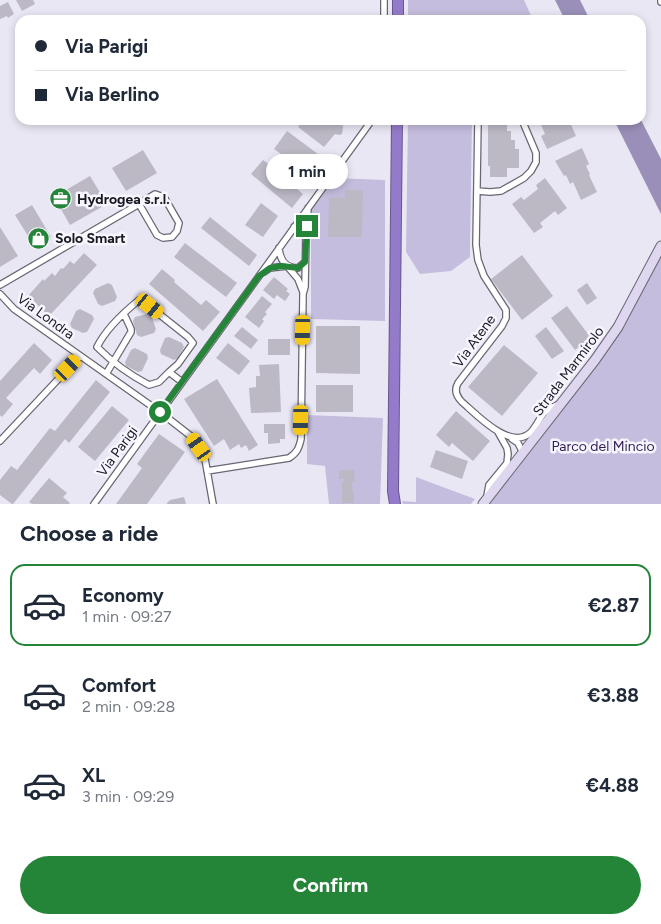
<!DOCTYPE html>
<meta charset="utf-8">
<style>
body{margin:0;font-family:Figtree,sans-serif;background:#f2f2f3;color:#1f2937;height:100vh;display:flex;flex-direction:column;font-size:19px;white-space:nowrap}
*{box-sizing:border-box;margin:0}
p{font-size:16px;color:#747a83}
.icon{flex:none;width:28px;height:28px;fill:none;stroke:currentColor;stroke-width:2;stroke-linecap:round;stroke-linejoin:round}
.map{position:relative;height:504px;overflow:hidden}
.sheet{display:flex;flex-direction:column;background:#fff;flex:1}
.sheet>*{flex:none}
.guide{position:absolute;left:15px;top:15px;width:631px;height:110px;border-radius:15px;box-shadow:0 2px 8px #0003;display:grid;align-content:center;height:110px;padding:0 20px;background:#fff}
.end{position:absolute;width:22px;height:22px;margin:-11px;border:6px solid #248539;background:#fff;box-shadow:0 0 0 2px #fff}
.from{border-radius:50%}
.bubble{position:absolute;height:35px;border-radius:18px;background:#fff;box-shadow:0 2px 8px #0003;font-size:16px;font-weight:700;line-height:35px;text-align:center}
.car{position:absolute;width:15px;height:30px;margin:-15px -8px;border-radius:6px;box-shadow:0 0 4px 1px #0007;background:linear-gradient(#f5c518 24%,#345 0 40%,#f5c518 0 76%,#345 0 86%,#f5c518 0)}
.guide b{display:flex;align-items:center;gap:18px;height:48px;font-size:19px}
.guide b+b{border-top:1px solid #e0e1e3}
.guide i{width:12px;height:12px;background:#1f2937}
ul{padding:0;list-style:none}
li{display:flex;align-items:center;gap:15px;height:82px;margin:0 10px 8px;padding:0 10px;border:2px solid transparent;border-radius:15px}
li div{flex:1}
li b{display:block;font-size:19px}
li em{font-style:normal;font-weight:700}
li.current{border-color:#248539}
li>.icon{width:45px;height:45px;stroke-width:1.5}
h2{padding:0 20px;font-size:22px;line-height:60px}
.cta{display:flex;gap:10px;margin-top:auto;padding:10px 20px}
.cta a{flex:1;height:58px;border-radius:30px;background:#248539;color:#fff;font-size:20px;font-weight:700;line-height:58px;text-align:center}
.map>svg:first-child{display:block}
</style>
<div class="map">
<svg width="661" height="504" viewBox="0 0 661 504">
<rect width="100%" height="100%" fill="#eae7f4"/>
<path fill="#c5bddd" d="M408,0H524L533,20H408Z
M408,120H472L470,244V257L451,271L420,274L406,252Z
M335,178L385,180V321L311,319V209Z
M661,240V504H483L571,391L641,285Z
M307,415L383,418L380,504H329L325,466L307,464Z
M416,477L475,499L471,504H403L402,501L416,502Z"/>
<path fill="#9a8fb8" d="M555,0H580L590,20H565Z
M614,120H641L661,159V214Z"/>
<path fill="#bcb9c5" d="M16,0H33L35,4L22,11Z
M8,2L14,14L8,18L7,16L0,19V6Z
M303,120H342L343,127L342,134L339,135L335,134L324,147L298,127Z
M539,120H569L576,136L547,149L541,136L545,134Z
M488,122H507V131H511V140H515V149H519V168H507V177H490V166H488Z
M287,131L326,160L316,176L290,156L288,159L274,149Z
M582,148L589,164L586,166L590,174L589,175L597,192L581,200L573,182L570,184L566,175L564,176L555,161Z
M143,150L157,173L126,191L112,168Z
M263,160L274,168L273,169L303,194L292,208L251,174Z
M90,176L107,204L70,225L54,197Z
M545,178L567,208L558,215L555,211L540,223L543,227L534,233L512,204L521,197L524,200L538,189L536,185Z
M345,190H363L362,237H328L329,198L345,197Z
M261,203L278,216L263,237L245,225Z
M32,205L51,237L35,247L15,215Z
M210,217L257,255L249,266L201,228Z
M0,227L18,256L0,267Z
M185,243L237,283L226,297L174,257Z
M84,253L97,265L49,316L28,296L43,279L44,281L52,273L55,276L61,268L63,269L70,261L74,264Z
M522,255L553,296L522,320L491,279Z
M162,269L175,280L174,282L201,305L206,300L220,312L203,331L149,284Z
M274,277L288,289L286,291L290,294L285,301L277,295L274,299L263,290Z
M108,283L112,285L117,297L115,301L102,306L98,304L93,293L95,289Z
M587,283L597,298L587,305L577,290Z
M262,296L272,304L265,312L267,314L262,319L264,321L259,328L245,317Z
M567,306L591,338L575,350L551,318Z
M80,309L92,315L94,319L87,332L83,333L72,328L70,324L76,311Z
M147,314L151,315L156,329L154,333L141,337L137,335L133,321L135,317Z
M316,326H360V374L316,373Z
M242,327L258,340L251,349L234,336Z
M546,327L564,351L552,359L535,336Z
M169,337L182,343L184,347L178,358L174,360L161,354L160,350L165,338Z
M268,339H290V355H268Z
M34,343L52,360L40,374L34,368L6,398L13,404L2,417L0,415V381Z
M228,343L250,361L239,375L216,358Z
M504,345L538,373L502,416L468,387Z
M135,348L147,354L148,358L142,371L138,372L126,366L125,362L131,350Z
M279,364L281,412L251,413L249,388L256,387V376H260L259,365Z
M217,379L258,445L249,451L246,445L241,448L239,444L230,450L224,439L214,446L184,399Z
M96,380L110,392L69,443L65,439L13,504H12L0,495V480L11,466L17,470L50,428L55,431Z
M316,385H353V412H316Z
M112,406L129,420L95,461L78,447Z
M456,411L490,441L473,461L452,443L449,447L436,435Z
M264,424H285V439H280V443L268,444V433H264Z
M159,434L185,452L147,504H116L142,468L137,464Z
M436,450L468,461L462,479L430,467Z
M342,470H354L355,481L352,482V487L354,495V503H342V482L345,481V479H339V471Z
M49,478L67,493L63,497L70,503L69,504H32L29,502Z
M184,497L186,504H167V503L170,500Z"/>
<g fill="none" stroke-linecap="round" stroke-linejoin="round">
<defs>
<path id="street" d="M384,0V20
M661,0V2
M478,120L476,245L478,260L484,276L506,310V318L502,326L458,383C454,390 456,396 462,402C476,414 511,452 531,432C536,427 539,419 544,413C547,410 553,407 557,405
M477,191L490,192L501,191L524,178L531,171L536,162V153L522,120
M306,234L308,208
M279,248C280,260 285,268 298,268L305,262
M264,272L270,268L287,266L298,279L303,292
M0,285L139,204L155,194L164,197L179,223L177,231L172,237L163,238L157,235L139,204
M0,294L14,309L160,412L192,437L205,459L213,504
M169,372L178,364L193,343L188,337L149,306L139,300C123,313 106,329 97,347C112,362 130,375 149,385L159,382L169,372L182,382
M106,374L131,332V329L124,314
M512,439L518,443L523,453
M0,441L80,356
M207,471L289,458C297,453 299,448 301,439L303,294L305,287L306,234L301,228L294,227
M487,496L489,485L507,463L508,454L507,448L498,432
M94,504L372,120"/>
<path id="secondary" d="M483,504L595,360L618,327L661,246"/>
<path id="highway" d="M398,20V0
M395,504L393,491L397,120"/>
</defs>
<use href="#street" stroke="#686671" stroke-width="8"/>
<use href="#secondary" stroke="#686671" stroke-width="11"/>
<use href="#highway" stroke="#68588d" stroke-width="12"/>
<use href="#street" stroke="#fff" stroke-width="5.5"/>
<use href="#secondary" stroke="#dfd7ef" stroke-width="9"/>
<use href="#highway" stroke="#937bca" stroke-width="10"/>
</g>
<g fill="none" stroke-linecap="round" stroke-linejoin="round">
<path stroke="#248539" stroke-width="6" d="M160,412L259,276L270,268L282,266L298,268L305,262L307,226"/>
</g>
<defs>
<symbol id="office-disc" viewBox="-11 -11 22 22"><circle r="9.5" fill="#248539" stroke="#f7f5ff"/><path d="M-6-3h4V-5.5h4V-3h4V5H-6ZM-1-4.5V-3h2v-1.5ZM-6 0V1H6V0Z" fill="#fff"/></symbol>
<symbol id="shop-disc" viewBox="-11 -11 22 22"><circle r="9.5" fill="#248539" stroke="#f7f5ff"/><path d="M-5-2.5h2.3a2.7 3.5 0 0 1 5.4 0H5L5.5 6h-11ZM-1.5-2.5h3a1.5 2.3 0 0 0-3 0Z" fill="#fff"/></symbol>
</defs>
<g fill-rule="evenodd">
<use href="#office-disc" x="48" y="186" width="25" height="25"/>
<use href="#shop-disc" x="26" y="226" width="25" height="25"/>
</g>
<g text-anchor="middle" stroke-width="5" stroke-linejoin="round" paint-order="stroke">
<g font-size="14" font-weight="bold" fill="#19181d" stroke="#f7f5ff" text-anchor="start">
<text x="77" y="204">Hydrogea s.r.l.</text>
<text x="55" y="243">Solo Smart</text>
</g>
<g font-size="14" fill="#19181d" stroke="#f7f5ff">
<text transform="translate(46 316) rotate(36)" y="5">Via Londra</text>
<text transform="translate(474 341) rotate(-54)" y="5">Via Atene</text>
<text transform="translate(568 371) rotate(-53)" y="5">Strada Marmirolo</text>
<text transform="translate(117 451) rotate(-54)" y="5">Via Parigi</text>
</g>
<g font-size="14" fill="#2f1c50" stroke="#f7f5ff">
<text x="603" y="451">Parco del Mincio</text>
</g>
</g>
</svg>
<i class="end from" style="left:160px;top:412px"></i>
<i class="end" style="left:307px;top:226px"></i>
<div class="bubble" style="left:266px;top:154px;width:82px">1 min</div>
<i class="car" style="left:150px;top:306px;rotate:129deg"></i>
<i class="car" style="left:303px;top:330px;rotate:181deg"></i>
<i class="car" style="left:68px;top:368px;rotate:44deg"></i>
<i class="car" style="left:301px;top:420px;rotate:181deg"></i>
<i class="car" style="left:199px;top:447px;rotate:325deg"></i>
<div class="guide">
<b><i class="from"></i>Via Parigi</b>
<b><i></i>Via Berlino</b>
</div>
</div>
<section class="sheet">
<h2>Choose a ride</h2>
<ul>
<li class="current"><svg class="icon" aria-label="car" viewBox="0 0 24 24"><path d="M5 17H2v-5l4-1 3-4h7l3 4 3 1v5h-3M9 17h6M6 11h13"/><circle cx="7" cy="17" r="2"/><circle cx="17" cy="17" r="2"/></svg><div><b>Economy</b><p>1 min · 09:27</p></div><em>€2.87</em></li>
<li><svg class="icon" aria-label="car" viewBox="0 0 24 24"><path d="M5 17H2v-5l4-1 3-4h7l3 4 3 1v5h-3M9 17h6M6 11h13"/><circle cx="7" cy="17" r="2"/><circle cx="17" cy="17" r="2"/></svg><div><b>Comfort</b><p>2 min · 09:28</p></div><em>€3.88</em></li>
<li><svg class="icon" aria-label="car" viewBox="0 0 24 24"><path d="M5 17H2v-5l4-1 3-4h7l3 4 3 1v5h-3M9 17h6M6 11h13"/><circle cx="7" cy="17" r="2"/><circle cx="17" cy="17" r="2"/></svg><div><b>XL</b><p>3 min · 09:29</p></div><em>€4.88</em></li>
</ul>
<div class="cta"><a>Confirm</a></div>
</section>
